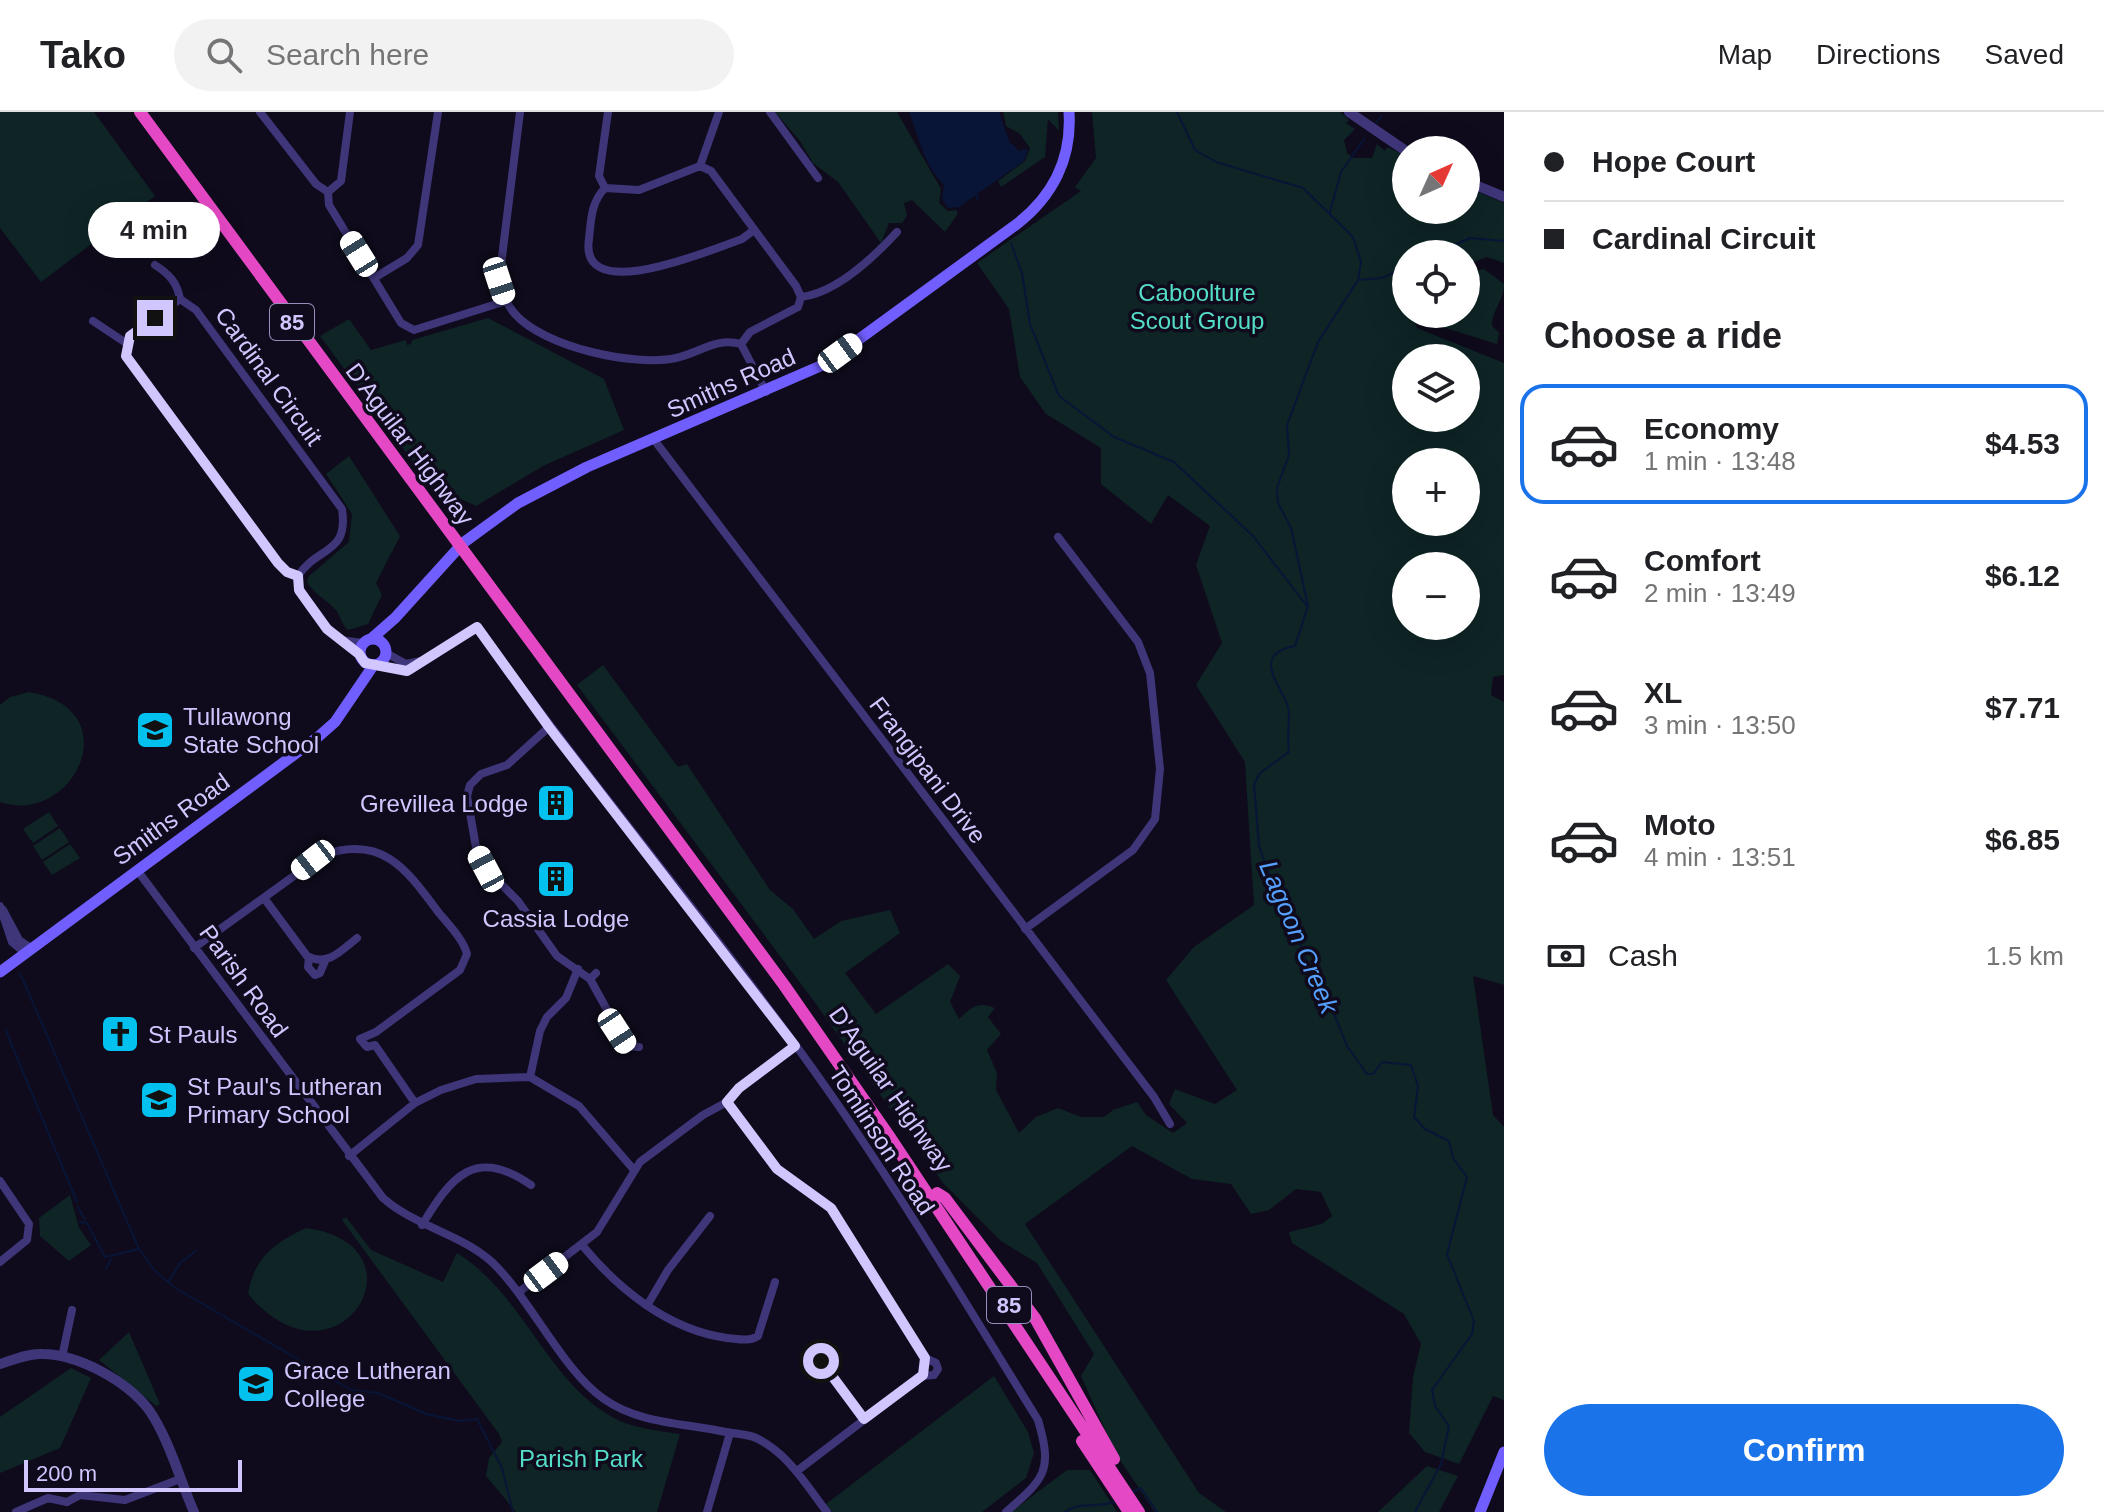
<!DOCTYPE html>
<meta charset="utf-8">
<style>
:root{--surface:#fff;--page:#f2f2f2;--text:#202124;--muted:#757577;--line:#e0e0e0;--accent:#1a73e8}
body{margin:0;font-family:Arial,sans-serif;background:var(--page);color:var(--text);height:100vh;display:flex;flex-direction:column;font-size:30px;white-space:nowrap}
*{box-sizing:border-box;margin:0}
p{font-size:26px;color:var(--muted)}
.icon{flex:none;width:44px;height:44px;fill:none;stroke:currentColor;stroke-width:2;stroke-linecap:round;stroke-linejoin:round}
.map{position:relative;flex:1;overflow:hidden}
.details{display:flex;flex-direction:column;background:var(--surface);width:600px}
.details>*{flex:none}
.hud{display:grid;align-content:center;height:176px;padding:0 40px;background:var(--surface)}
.needle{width:52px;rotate:45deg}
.buttons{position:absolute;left:1392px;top:24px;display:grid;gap:16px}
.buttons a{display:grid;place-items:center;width:88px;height:88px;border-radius:50%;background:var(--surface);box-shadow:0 8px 32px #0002;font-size:40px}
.scale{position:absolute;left:24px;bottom:20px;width:218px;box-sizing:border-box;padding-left:8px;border:4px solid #d2c6ff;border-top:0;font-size:22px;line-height:28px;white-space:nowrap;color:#d2c6ff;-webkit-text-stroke:6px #0f0b1c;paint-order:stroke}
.end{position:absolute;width:36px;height:36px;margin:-18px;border:10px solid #d2c6ff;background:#111;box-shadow:0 0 0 4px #111}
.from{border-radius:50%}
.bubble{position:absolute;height:56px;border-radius:28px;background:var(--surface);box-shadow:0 8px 32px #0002;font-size:26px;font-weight:800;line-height:56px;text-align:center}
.car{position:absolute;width:24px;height:48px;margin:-24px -12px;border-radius:10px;box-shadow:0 0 6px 2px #0007;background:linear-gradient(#fff 24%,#345 0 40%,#fff 0 76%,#345 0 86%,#fff 0)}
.hud b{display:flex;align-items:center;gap:28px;height:76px;font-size:30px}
.hud b+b{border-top:2px solid var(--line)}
.hud i{width:20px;height:20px;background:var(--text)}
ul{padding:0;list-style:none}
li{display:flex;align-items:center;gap:24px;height:120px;margin:0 16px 12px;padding:0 24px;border:4px solid transparent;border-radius:24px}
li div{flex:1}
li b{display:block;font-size:30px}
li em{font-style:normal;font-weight:800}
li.current{border-color:var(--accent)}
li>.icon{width:72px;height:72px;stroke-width:1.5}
h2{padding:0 40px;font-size:36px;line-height:96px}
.pay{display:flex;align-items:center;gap:20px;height:88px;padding:0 40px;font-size:30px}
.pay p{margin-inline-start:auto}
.cta{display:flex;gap:16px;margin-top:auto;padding:16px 40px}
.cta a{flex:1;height:92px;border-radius:48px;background:var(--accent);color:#fff;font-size:32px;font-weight:800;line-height:92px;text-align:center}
header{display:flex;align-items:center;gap:48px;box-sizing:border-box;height:112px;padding:0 40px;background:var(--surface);border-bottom:2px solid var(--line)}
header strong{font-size:38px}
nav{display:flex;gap:44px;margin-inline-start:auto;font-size:28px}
.search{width:560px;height:72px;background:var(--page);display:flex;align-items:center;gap:20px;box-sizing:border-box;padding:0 28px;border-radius:44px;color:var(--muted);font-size:30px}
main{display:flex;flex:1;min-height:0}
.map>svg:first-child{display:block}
</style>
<header>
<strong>Tako</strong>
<div class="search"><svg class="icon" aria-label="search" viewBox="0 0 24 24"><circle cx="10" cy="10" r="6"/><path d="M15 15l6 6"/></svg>Search here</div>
<nav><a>Map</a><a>Directions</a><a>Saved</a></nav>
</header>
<main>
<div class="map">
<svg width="1504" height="1400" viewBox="0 0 1504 1400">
<rect width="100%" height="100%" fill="#0f0b1c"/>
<path fill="#0e2425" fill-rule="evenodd" d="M0,0H94L155,84L41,170L0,116Z
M775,0H897L941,77L939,91L948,99L957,98V103L945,120L912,88L904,91L907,104L902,111H889L881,131L838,70L813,51L800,29Z
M1003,0H1058L1059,19L1048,7L1045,45L1001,75L998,69L1025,49L1030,36L1020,22L1006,14Z
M1092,0H1340L1349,8L1346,11L1355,17L1344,28L1347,41L1353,46H1372L1377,32L1385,39L1387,35L1406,44V98H1466V75L1504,91V151L1487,145L1466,153V142H1406V202H1412L1417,216L1504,251V563L1493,565L1491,583L1504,590V873L1473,864L1493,1003L1504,1015V1288L1493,1284L1459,1352L1425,1340L1409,1321L1413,1265L1421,1232L1404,1202L1292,1131L1289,1120L1322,1112L1332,1104L1321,1080L1296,1077L1269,1098L1251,1102L1231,1072L1192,1067L1132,1034L1025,1112L1199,1381L1226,1400H1155L1116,1342L1081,1264L1094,1242L1037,1151L1001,1129L943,1071L816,892L577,573L603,553L678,655L687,652L770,778L793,797L814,827L841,809L890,798L900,821L845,861L876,902L948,852L960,864L950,890L959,907C972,895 977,889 995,896L988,905L1001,922L987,938L997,961L996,978L1019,1021L1036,1005L1058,996L1081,1005H1104L1113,998L1137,990L1146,1003L1173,1021L1187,1011L1169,992L1175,977L1215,992L1237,978L1166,868L1194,835L1254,793L1245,650L1196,573L1222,531L1196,453L1210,414L1168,383L1151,412L1101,372V336L1046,302L1020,265L1009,197L977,151L1081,79L1075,75L1096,46ZM1406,246H1466V306H1406ZM1406,350H1466V410H1406ZM1406,454H1466V514H1406Z
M1484,157L1504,172C1504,189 1492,198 1492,214L1499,221L1497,232L1442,215L1423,202H1466V161Z
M488,206L604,267L624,318L543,354L476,394L430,373L320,224L349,207L371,238L406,228L407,233L411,232L412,228Z
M349,344L400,424L376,471L382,483L368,512L348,518C340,511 341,502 333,495C323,486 315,482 307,470L309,464L349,430L352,402L326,362Z
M29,580C131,597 73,715 0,690V593L10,585Z
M49,700L58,714L33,731L23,717Z
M60,716L69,730L42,748L33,734Z
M70,732L80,746L52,763L43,750Z
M70,1083L79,1116L91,1133L69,1149L40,1124L39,1106Z
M346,1105L371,1138L443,1170L457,1141C525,1183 549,1276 620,1309C639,1317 660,1319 680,1322L657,1400H516L486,1364L489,1346L502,1330L499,1322L342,1108Z
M306,1116C432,1133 338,1288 248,1182C254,1146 274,1131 306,1116Z
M129,1220L160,1292L156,1294L99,1248Z
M71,1256L91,1266L60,1336L0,1361V1305Z
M994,1264L1028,1320L1034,1341L1026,1366L982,1400H832L826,1392Z
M1427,1354L1458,1364L1439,1400H1378Z
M1067,1358H1090L1117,1400H1011Z"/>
<path fill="#081537" d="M909,0H999L1009,29L1019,39L1028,37L1024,49L959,95L948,96L942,87L944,73C923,52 919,25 909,0Z"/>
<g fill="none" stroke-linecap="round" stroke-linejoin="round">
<path stroke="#081537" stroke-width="2" d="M1177,0L1195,38L1216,50L1303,76L1353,125L1361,150L1358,168L1318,230L1287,313L1289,343L1277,376L1278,391L1291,416L1308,494L1295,534C1249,543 1282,574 1288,595C1291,607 1286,624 1289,640L1260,661L1254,672L1259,734L1276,781L1289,798L1306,848L1326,882L1347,934L1367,962H1373L1382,950L1411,953L1418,974L1414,1005L1425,1017L1449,1029L1453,1046L1467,1065L1447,1142L1474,1209L1472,1222L1432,1278L1435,1294L1449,1314L1441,1352L1415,1400
M1376,11L1381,4
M975,80L978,88
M1330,100L1341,60L1365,26
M1011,131L1022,161L1030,212L1059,284L1114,325L1174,350L1253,424L1307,494
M1434,142L1470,126L1504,129
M1358,168L1382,166L1406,155
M20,861L139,1137L154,1158L177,1177L351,1278L378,1281L426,1302L460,1309L477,1307L502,1356L513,1400
M6,919L77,1090
M78,1095L85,1108
M80,1110L87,1111L105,1145L139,1137
M106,1157L111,1147
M168,1170L180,1151L196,1139
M1132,1380L1141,1376L1157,1400
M1065,1400C1080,1389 1099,1397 1116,1389"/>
<path stroke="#3f367a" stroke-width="8" d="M260,0L316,72L328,80
M350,0L341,69L328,80L329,93L401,211L414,218L506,189
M520,0L499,169C503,181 506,192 515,202C544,235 634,255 676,246C699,241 716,225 741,232L766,280
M608,0L599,64L605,76C591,90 591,108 589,127C578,196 715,136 742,127L754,118
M770,0L818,66
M700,54L719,0
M605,76L639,78L700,54L711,59L796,174L801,185L798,195L750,220L741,232
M155,153C169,162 177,170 180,187
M374,166L407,146L418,133L438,0
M801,185C836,181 873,146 897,120
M180,187L130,224L126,244L278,451L287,460L298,464C297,492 338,527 359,542
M180,187L196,198L342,397C349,443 317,434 298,464
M93,209L126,231
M655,329L1154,985L1170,1012
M340,528L363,531
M386,541L406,552L421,549
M376,554L411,558L477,515C590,672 716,819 827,977C902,1084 969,1197 1038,1308C1053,1359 1045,1366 1006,1400
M549,615L507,653L481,662L470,673L467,684L477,741L486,757L518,789L557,844L590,867L596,861
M137,758L383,1086C416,1115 462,1122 493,1151C531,1188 563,1259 604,1287C639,1312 685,1311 726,1320C736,1322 747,1322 756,1326C788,1341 806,1373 827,1400
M264,786L307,844C327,855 341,839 357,826
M0,794L12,830L25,841
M3,798L19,828L31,836
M1025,817L1133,738L1155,707L1160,657L1150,561L1138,530L1058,425
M194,836L323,743C383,722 407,758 439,801C449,813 463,827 467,842L460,858L376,920L360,927L367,935L375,933L415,991
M309,845L308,855L315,863L320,861L325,849
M590,867L627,934L639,935
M530,965L540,919L547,905L566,886L578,857
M727,990L777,1057L831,1096L925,1246L923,1263L797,1359
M349,1044L415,991L441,978L476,967L530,965L579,994L634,1058
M0,1069L29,1112L27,1128L0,1150
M422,1113C451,1065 475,1034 531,1073
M582,1133C619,1178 669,1218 727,1226C739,1227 748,1230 758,1224L775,1170
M519,1180L597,1120L640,1050L703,1003L727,990L739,976L795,934
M648,1192L668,1158L710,1104
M820,1238L821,1249L864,1307
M62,1245L72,1198
M921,1264L934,1263L938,1257L936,1251L925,1246
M67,1390L80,1383L125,1388L180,1367
M16,1400L48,1386L67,1390
M707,1400L730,1321"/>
<path stroke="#3f367a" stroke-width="10" d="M1349,0L1406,39
M1466,69L1504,85
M0,1252C13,1248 29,1241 42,1242C78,1242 127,1269 149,1298C169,1327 180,1368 194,1400"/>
<path stroke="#715efe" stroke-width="11" d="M360 540a13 13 0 1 1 26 0a13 13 0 1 1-26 0Z
M371,527L395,506L463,431L518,391L587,355L825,252L1017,112C1053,84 1072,46 1069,0
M0,860L318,625L335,610L373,554
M1480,1400L1504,1340"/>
<path stroke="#e548c4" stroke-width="12" d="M140,0L784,873L889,1024L1139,1400
M937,1081L945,1086L1035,1206L1114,1347
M1082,1329L1129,1400"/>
</g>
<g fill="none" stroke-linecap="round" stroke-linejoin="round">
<path stroke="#d2c6ff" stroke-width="10" d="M155,206L130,224L126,244L278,451L287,460L298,464L299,478L327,517L359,542L365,551L407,559L477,515L549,615L795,934L739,976L727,990L777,1057L831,1096L925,1246L923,1263L864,1307L821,1249"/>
</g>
<defs>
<symbol id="school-square" viewBox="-11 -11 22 22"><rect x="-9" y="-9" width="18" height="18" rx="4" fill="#02c1ef" stroke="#0f0b1c"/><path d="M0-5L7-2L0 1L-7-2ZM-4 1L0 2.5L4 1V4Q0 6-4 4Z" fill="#111"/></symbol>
<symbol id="building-square" viewBox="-11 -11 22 22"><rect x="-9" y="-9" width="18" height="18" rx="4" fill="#02c1ef" stroke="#0f0b1c"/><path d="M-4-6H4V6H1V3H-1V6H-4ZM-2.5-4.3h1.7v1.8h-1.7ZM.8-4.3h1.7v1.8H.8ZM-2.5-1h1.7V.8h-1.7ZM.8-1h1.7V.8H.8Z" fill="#111"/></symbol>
<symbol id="church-square" viewBox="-11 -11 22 22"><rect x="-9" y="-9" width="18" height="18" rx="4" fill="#02c1ef" stroke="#0f0b1c"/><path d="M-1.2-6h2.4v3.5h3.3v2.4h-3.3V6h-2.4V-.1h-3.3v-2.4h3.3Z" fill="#111"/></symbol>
</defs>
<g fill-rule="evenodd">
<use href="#school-square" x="133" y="596" width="44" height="44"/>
<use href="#building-square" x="534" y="669" width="44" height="44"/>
<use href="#building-square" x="534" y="745" width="44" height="44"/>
<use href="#church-square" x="98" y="900" width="44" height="44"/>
<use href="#school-square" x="137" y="966" width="44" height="44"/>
<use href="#school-square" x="234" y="1250" width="44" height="44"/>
</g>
<g text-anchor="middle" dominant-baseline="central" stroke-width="7" stroke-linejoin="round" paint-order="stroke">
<g fill="#0f0b1c" stroke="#988ebb" stroke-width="2">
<rect x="270" y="192" width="44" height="36" rx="6"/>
<rect x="987" y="1175" width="44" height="36" rx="6"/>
</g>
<g font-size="22" font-weight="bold" fill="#d2c6ff">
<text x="292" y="210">85</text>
<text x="1009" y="1193">85</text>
</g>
<g font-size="24" fill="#54ddc7" stroke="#0f0b1c">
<text x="1197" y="180">Caboolture<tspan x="1197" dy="28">Scout Group</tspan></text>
<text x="581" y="1346">Parish Park</text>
</g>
<g font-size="24" fill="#d2c6ff" stroke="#0f0b1c">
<text transform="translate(269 264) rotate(54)">Cardinal Circuit</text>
<text transform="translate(731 271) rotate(-24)">Smiths Road</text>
<text transform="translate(410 332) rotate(53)">D'Aguilar Highway</text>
<text transform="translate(928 658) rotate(53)">Frangipani Drive</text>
<text transform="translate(171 707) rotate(-36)">Smiths Road</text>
<text transform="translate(244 869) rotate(54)">Parish Road</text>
<text transform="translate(891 977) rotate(55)">D'Aguilar Highway</text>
<text transform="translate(882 1028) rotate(57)">Tomlinson Road</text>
</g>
<g font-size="24" fill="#d2c6ff" stroke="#0f0b1c" text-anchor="start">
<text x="183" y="604">Tullawong<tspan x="183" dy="28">State School</tspan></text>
<text x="528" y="691" text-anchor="end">Grevillea Lodge</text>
<text x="556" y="806" text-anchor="middle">Cassia Lodge</text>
<text x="148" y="922">St Pauls</text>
<text x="187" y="974">St Paul's Lutheran<tspan x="187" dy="28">Primary School</tspan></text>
<text x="284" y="1258">Grace Lutheran<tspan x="284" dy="28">College</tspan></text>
</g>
<g font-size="26" font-style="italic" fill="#55a0fe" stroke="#0f0b1c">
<text transform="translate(1299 825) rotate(67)">Lagoon Creek</text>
</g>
</g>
</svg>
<div class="buttons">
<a><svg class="needle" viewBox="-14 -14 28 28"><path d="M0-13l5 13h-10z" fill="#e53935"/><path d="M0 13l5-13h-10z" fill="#757577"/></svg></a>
<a><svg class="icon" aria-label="locate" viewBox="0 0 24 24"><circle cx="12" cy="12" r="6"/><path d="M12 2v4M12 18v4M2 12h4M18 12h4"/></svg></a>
<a><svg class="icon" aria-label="layers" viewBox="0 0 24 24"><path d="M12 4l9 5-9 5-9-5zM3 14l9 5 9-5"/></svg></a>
<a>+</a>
<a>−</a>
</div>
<div class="scale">200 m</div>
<i class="end from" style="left:821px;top:1249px"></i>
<i class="end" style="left:155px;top:206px"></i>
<div class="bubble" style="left:88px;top:90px;width:132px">4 min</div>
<i class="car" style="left:359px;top:142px;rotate:328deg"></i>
<i class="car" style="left:499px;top:169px;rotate:162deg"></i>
<i class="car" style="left:840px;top:241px;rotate:54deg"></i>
<i class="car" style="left:313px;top:748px;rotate:232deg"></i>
<i class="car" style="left:486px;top:757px;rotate:332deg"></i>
<i class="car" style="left:617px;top:919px;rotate:147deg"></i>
<i class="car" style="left:546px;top:1160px;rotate:53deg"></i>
</div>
<section class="details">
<div class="hud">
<b><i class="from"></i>Hope Court</b>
<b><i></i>Cardinal Circuit</b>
</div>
<h2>Choose a ride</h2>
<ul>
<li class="current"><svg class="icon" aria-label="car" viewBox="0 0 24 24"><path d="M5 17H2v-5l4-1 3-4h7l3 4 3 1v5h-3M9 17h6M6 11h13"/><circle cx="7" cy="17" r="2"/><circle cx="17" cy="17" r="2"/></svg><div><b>Economy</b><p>1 min · 13:48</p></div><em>$4.53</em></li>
<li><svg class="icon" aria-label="car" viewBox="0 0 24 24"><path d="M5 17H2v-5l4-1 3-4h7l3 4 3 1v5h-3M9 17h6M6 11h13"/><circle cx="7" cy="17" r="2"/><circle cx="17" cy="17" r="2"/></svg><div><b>Comfort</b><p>2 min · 13:49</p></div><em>$6.12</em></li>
<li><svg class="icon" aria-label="car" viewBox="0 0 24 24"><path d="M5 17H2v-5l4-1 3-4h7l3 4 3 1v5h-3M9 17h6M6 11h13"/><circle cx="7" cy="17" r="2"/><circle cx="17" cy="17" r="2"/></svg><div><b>XL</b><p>3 min · 13:50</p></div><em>$7.71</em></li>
<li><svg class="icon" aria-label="car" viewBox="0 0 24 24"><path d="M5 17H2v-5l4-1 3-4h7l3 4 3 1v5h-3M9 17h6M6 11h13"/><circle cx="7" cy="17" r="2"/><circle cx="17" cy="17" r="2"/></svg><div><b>Moto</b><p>4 min · 13:51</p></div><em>$6.85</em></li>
</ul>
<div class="pay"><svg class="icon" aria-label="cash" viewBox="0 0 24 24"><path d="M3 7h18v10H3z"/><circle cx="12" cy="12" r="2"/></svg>Cash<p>1.5 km</p></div>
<div class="cta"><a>Confirm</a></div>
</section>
</main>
